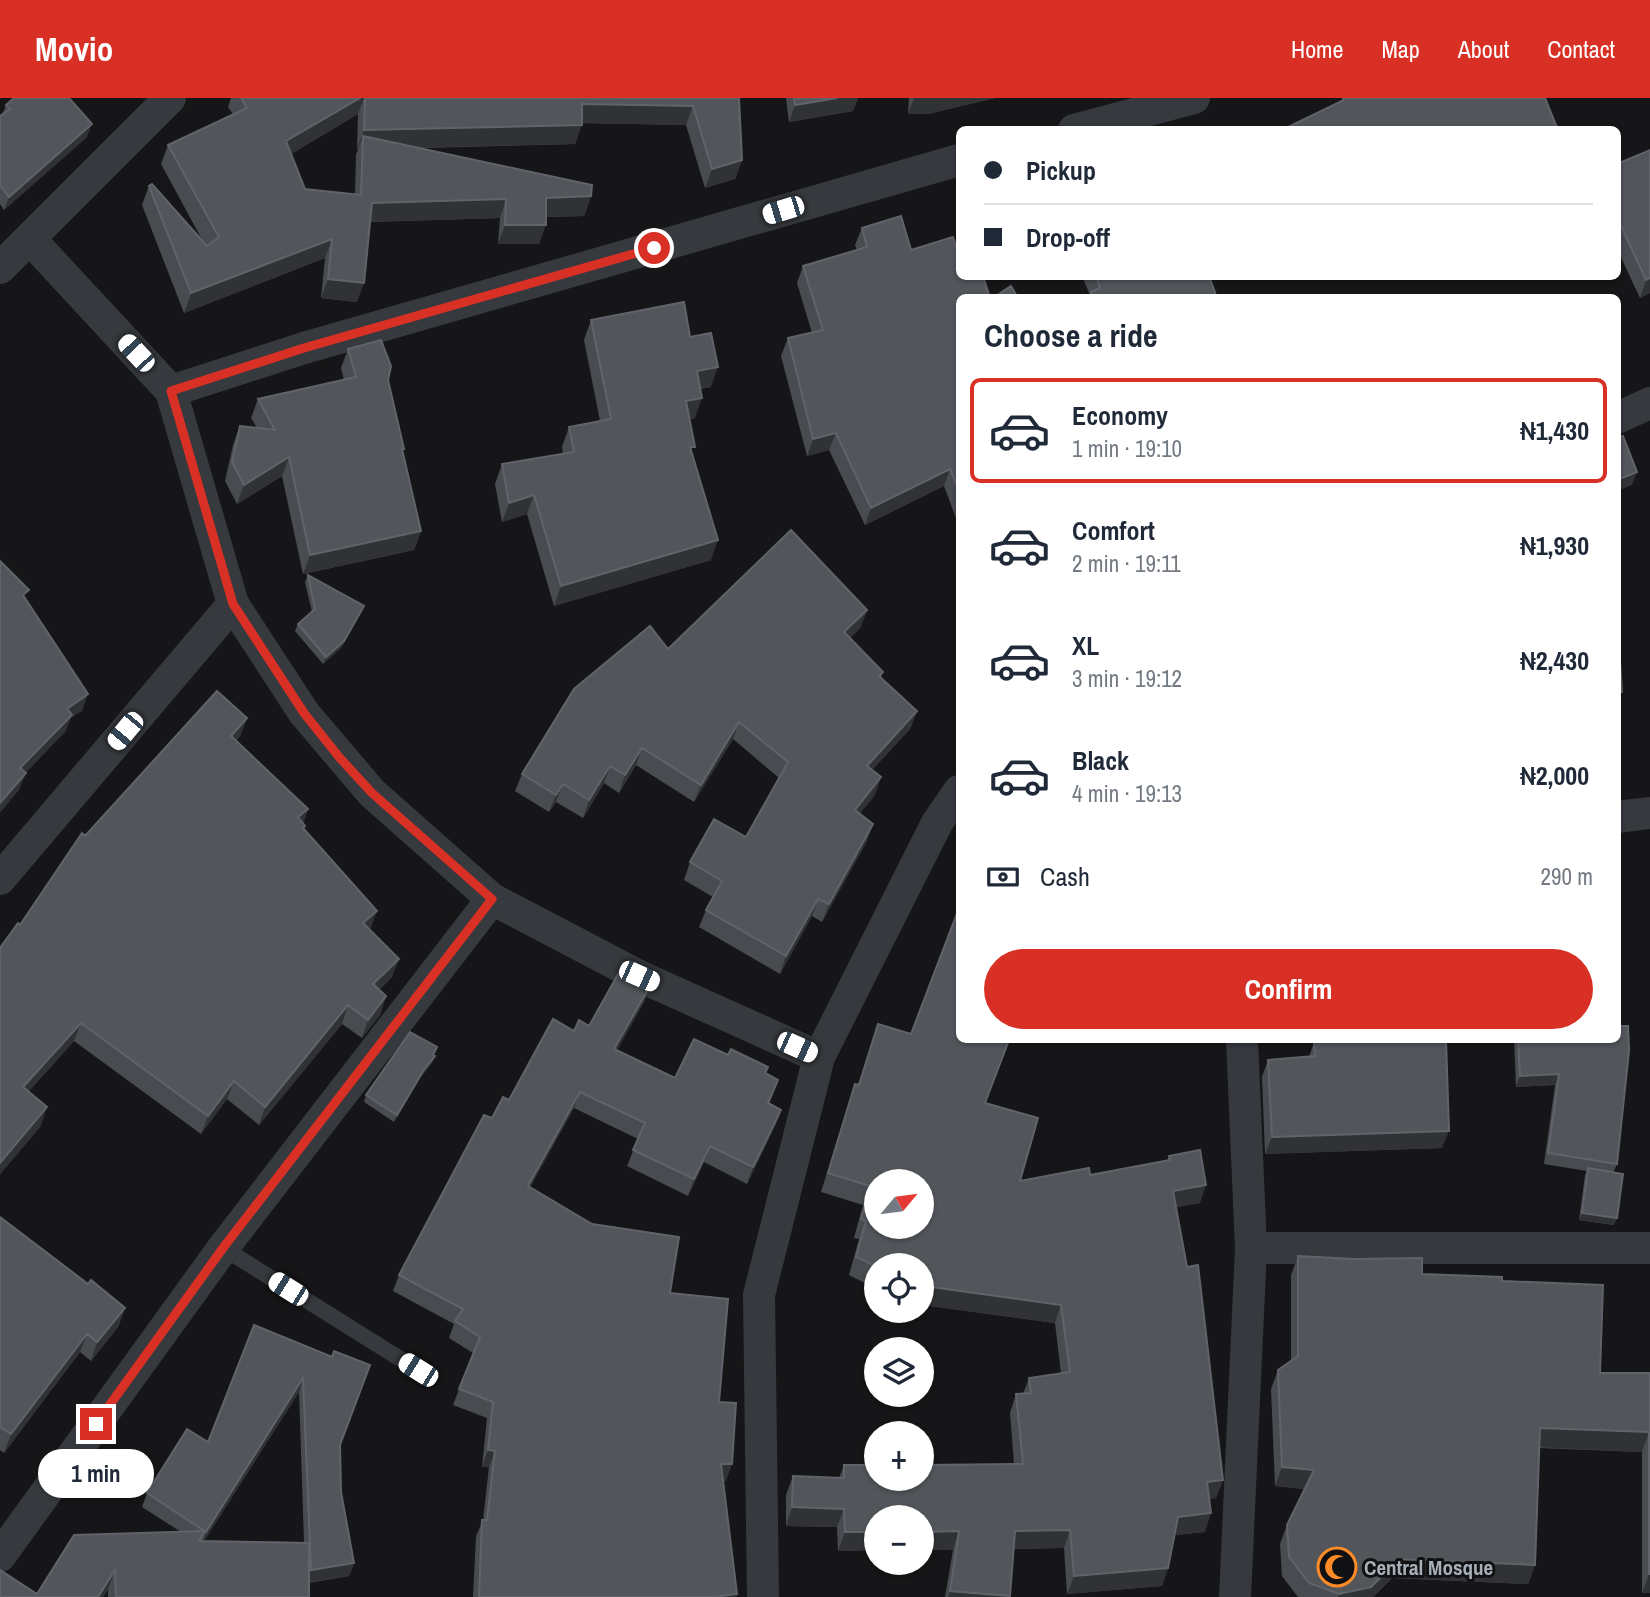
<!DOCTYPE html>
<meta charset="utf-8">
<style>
:root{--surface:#fff;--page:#f6f6f7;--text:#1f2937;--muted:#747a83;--line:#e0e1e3;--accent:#d93025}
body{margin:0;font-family:"Archivo Narrow",sans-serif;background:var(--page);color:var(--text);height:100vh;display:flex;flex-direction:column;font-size:26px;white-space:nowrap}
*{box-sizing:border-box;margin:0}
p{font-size:23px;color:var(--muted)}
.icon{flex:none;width:38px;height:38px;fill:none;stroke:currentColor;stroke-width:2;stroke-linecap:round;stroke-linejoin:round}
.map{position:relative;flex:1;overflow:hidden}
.sheet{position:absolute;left:956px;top:196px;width:665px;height:749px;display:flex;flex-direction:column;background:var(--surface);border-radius:10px;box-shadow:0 2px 5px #0004}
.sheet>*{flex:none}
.hud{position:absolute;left:956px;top:28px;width:665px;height:154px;border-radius:10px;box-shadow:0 2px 5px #0004;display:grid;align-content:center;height:154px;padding:0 28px;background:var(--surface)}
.needle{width:46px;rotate:61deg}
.tools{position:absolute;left:864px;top:1071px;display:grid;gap:14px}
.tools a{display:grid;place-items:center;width:70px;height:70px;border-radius:50%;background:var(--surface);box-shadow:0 2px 5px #0004;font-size:35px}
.end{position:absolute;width:32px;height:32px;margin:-16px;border:9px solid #d93025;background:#fff;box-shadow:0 0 0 4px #fff}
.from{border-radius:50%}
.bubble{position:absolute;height:49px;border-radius:24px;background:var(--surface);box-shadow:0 2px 5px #0004;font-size:23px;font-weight:700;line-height:49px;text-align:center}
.car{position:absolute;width:21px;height:42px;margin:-21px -10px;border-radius:9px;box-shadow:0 0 5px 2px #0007;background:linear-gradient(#fff 24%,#345 0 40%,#fff 0 76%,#345 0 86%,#fff 0)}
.hud b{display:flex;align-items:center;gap:24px;height:66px;font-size:26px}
.hud b+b{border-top:2px solid var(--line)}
.hud i{width:18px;height:18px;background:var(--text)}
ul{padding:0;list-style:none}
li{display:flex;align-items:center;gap:21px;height:105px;margin:0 14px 10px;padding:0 14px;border:4px solid transparent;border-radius:10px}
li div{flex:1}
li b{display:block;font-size:26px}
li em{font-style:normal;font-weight:700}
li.current{border-color:var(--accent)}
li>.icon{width:63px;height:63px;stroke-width:1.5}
h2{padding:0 28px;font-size:32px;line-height:84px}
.pay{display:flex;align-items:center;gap:18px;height:77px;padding:0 28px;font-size:26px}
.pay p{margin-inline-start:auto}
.button{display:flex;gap:14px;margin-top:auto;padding:14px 28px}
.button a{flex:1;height:80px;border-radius:42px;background:var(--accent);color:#fff;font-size:28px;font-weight:700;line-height:80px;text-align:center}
header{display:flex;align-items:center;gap:42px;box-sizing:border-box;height:98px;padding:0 35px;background:var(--accent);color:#fff}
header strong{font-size:33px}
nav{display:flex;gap:38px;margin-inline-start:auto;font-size:24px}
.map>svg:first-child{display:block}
</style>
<header>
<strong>Movio</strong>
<nav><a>Home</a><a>Map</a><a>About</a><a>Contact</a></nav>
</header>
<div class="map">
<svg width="1650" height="1499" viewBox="0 0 1650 1499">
<rect width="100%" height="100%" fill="#161618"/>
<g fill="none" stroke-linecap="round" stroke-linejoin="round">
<path stroke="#36393d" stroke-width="16" d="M223,1150L418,1272"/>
<path stroke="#36393d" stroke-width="32" d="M1074,32L1194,0
M30,141L171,293L233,506L304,615L372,695L492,801L639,878L819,959
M0,170L170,0
M171,293L304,250L959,62
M1617,320L1650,305
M1617,719L1650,715
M0,781L233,506
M1251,1150H1649
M0,1458L223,1150L492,801
M763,1499L759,1197L819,959L937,725L959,693
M1235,1499L1251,1150L1242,942"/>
</g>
<path fill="#484c50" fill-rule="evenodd" d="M231,0H739L742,62L735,81L705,90L686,27L582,25L575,46L420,50L591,98L584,118L546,119L539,146H498L500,120L370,124L357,204L321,200L325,160L184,215L142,107L149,88L205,147L161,66L168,47L233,16L228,9ZM358,16L357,51H358L356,57L355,96L305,91L291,56Z
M786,0H858L853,13L789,24Z
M909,0H995L928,16H908Z
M6,7L87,39L4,112L0,106V18L2,17Z
M1617,66L1650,195L1640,200L1617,151Z
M862,130L911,152L959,200V428L944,388L865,427L829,352L807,358L781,258L788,240L812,235L797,185L803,168L857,152L855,147Z
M1082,178H1209L1217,200H1089L1090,197Z
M591,222L690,239L711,289L700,291L695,320L689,321L692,355L711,462L554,508L527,416L502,424L495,386L502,366L563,356L562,349L569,329L600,323L584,242Z
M348,251L388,282L403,354L421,433L414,452L303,476L282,378L237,406L225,383L233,347L240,328L257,330L251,320L258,301L344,282L341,270Z
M308,477L361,515L341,550L323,566L295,533L298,526L312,514L305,484Z
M867,512L860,530L850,540L883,574L881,580L917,613L910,631L872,672L875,697L860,715L867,743L822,824L812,818L780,876L699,829L706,812L713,799L684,782L690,764L746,739L779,680L733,641L694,704L636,667L619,695L604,685L583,720L556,704L549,714L515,693L522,676L668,551Z
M247,620L240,638L236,643L308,711L303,725L305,728L304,731L370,832L392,879L379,892L386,898L380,917L362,940L342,926L259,1027L227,1001L201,1036L74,943L29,993L41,1028L0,1076V850L20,827L85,738Z
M650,888L644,904L617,952L675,980L765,976L778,982L769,1006L781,1012L775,1028L747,1086L704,1064L688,1098L627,1068L638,1041L574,1010L530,1089L670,1195L719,1304L726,1383H723L737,1496L736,1499H473L476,1438L483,1422L489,1369H482L487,1320L453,1307L473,1255L449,1240L454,1226L393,1193L399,1177L492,1020L574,933L589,928Z
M878,926L911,936L985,1005L1020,1083L1090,1077L1167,1063L1169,1058L1200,1105L1176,1109L1223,1382L1216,1400L1209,1401L1205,1434L1175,1437L1168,1470L1162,1488L1067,1496L1064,1450L1014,1451L1010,1499H945L953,1452H922V1419H877V1452L838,1453L837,1429L786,1428V1397L793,1378L839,1380L844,1367L1014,1366L1010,1315L1016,1296H1023L1029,1280L1061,1275L1055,1225L922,1207V1167H877V1191L849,1177L859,1141L854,1140L863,1107L821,1094L849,1004L855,986L858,987Z
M1514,942H1617V1066L1613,1075L1614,1127L1579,1122L1585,1077L1587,1073L1544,1066L1555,987L1516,989Z
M1314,944L1442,1050L1265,1056L1262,979L1268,962L1309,959Z
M434,957L432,965L421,979L394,1024L364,1004L366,997Z
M0,1119L88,1186L125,1210L118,1229L91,1263L80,1254L4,1355L0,1352Z
M1298,1158L1422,1176L1502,1183L1600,1275H1650V1495H1642V1354L1539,1350L1535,1467L1528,1486L1392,1480L1373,1499H1298L1282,1478L1280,1446L1287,1427L1304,1391L1275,1388L1271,1291L1278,1272L1291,1263V1177Z
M332,1259L340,1347L341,1394L354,1465L349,1478L309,1485V1499H108V1491L103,1499H0L37,1496L181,1434L142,1409L147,1395L208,1344ZM299,1294L304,1444L204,1443Z"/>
<path fill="#303235" d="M360,0H364L358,16L279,63L286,43Z
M837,0H858L853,13L789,24L795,7Z
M914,0H995L928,16H908Z
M582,6L693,8L686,27L575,25Z
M92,26L87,39L4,112L9,99Z
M582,27L575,46L363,51V38L358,51H357L364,32Z
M742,62L735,81L705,90L712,71Z
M591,98L584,118L539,119L546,100Z
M506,101L500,120L365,124L372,105Z
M505,127H546L539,146H498Z
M332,141L325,160L184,215L191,195Z
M1650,180V195L1640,200L1646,182Z
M328,181L364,185L357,204L321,200Z
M718,269L711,289L690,293L697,273Z
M702,300L695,320L679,323L686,303Z
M836,335L829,352L807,358L813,341Z
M289,359L282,378L237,406L244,387Z
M950,371L944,388L865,427L871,410Z
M1637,374L1632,387L1617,393V382Z
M534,397L527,416L502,424L509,405Z
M421,433L414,452L303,476L310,457Z
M718,442L711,462L554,508L561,488Z
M364,508L361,515L341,550L323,566L326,559Z
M867,512L860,530L837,552L844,534Z
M1617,594H1622L1617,607Z
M88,596L82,613L71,620L66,633L14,687L20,670L67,611Z
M917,613L910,631L860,685L867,668Z
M247,620L240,638L224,656L231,638Z
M739,624L733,641L694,704L701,687Z
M642,650L636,667L619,695L625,677Z
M610,668L604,685L583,720L589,702Z
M26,675L19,692L0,715V705Z
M881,679L875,697L849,729L855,712Z
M563,686L556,704L549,714L556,697Z
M308,711L302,730L298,719Z
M873,726L867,743L822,824L829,806Z
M818,801L812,818L780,876L786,858Z
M377,813L370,832L363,825Z
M399,861L392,879L366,905L373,886Z
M650,888L644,904L608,967L614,951Z
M386,898L380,917L362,940L368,922Z
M348,907L342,926L259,1027L265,1009Z
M81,925L74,943L16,1007L23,989Z
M435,958L432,965L421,979L394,1024L397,1017L423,973Z
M1559,976L1555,987L1516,989L1520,978Z
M234,983L227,1001L201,1036L208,1018Z
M580,994L574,1010L522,1104L528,1088Z
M47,1009L41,1028L0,1076V1065Z
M781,1012L775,1028L747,1086L753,1069Z
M1449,1033L1442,1050L1265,1056L1272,1039Z
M710,1048L704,1064L688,1098L694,1081Z
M1206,1087L1200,1105L1167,1111L1173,1093Z
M1582,1115L1617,1120L1614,1127L1579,1122Z
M931,1189L1061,1207L1055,1225L924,1207Z
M125,1210L118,1229L91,1263L97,1244Z
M87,1236L80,1254L4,1355L11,1336Z
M303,1280L299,1294L201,1448L206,1434Z
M1540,1330L1649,1334L1642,1354L1533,1349Z
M488,1352L495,1353L489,1369H482Z
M721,1366H732L726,1383L715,1382Z
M1282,1369L1314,1372L1307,1391L1275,1388Z
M1223,1382L1216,1400L1201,1402L1207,1384Z
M792,1409L844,1411L837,1429L786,1428Z
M1211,1415L1205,1434L1172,1437L1178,1419Z
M1070,1432L1064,1450L1009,1451L1015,1433Z
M959,1433L953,1452H922V1434Z
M845,1434H877V1452L838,1453Z
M1399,1461L1535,1467L1528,1486L1392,1480L1373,1499H1338L1339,1496Z
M354,1465L349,1478L306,1485L311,1472Z
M1168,1470L1162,1488L1067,1496L1074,1478Z
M115,1472L108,1491L103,1499H98Z
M1649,1476H1650V1495H1642Z
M950,1493L1010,1498V1499H948Z
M737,1496L736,1499H713Z"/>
<path fill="#52565b" stroke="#60646a" stroke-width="2" fill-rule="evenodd" d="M14,0H69L92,26L9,99L0,87V18L10,11L6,7Z
M241,0H360L286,43L305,91L361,97L363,38L592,87L591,98L546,100V127H505L506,101L372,105L364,185L328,181L332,141L191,195L149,88L152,86L207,148L219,139L168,47L247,10Z
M365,0H739L742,62L712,71L693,8L582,6V27L364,32Z
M794,0H837L795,7Z
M1343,0H1545L1558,32H1282L1344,2Z
M1650,52V180L1646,182L1617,119V66Z
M901,118L911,152L953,139L959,158V178H983L990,200H959V394L950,371L871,410L836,335L813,341L788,240L823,232L803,168L867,149L862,130Z
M1096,178H1209L1217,200H1093L1091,194L1100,190Z
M1011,188L1018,200H993Z
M684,204L690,239L711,235L718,269L697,273L702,300L686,303L695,349H690L718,442L561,488L534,397L509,405L502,366L574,354L569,329L611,321L591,222Z
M381,242L391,268L388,282L404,351H402L421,433L310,457L289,359L244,387L232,364L240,328L275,332L258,301L356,279L348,251Z
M1623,338L1637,374L1617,382V340Z
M791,432L867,512L844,534L883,574L879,578L917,613L867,668L881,679L855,712L873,726L829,806L818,801L786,858L706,812L722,783L690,764L714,721L746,739L788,664L739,624L701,687L642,650L625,677L610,668L589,702L563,686L556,697L522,676L574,591L650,528L668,551Z
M0,463L29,492L23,497L88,596L67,611L72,617L20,670L26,675L0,705Z
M308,477L364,508L344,543L326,559L298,526L315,511Z
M1617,548H1619L1622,594H1617Z
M217,593L247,620L231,638L308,711L298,719L305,728L303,730L377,813L363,825L399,861L373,886L386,898L368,922L348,907L265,1009L234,983L208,1018L81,925L23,989L47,1009L0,1065V856L1,855L0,850L18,825L20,827L82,735L85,738Z
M959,810V942H1009L985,1005L1038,1020L1020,1083L1089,1070L1090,1077L1170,1062L1169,1058L1200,1052L1206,1087L1173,1093L1187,1169L1198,1167L1223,1382L1207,1384L1211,1415L1178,1419L1168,1470L1074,1478L1070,1432L1015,1433L1010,1498L950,1493L959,1433L922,1434V1419H877V1434H845L844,1411L792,1409L793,1378L844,1380V1367H877V1381H922V1367L1023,1366L1016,1296L1031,1295L1029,1280L1070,1274L1061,1207L931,1189L922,1186V1167H877V1169L856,1159L866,1123L861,1121L870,1088L828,1075L855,986L859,987L878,926L911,936ZM877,1083H922V1129H877Z
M621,871L650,888L614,951L675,980L694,941L728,957L731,951L768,969L765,975L778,982L768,1005L781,1012L753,1069L710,1048L694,1081L633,1052L645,1025L580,994L528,1088L592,1126L679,1139L670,1195L728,1201L719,1304L736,1305L732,1366H721L737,1496L713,1499H479L482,1422H487L495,1353L488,1352L493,1304L459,1291L480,1239L455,1223L463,1211L399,1177L484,1017L492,1020L503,999L509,1002L553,921L574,933L579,922L589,928Z
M1617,928H1628L1629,953L1617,1066L1548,1055L1559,976L1520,978L1518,942H1617Z
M410,934L437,949L433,957L435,958L423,973L397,1017L366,997Z
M1446,942L1449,1033L1272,1039L1268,962L1315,958L1314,944Z
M1588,1070L1623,1076L1617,1120L1582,1115Z
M0,1119L88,1186L91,1182L125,1210L97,1244L87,1236L11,1336L0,1329Z
M1298,1158L1354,1161L1422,1160V1176L1502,1179V1183L1603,1187L1600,1275H1650V1476H1649V1334L1540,1330L1535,1467L1399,1461L1371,1489L1339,1496L1309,1485L1289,1459L1287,1427L1314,1372L1282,1369L1278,1272L1298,1258Z
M254,1227L332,1259L334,1253L370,1267L340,1347L341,1394L354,1465L311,1472L303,1280L206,1434L147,1395L187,1331L208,1344Z
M205,1433L199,1443L309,1445V1499H116L115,1472L98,1499H0V1472L37,1496L74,1437Z"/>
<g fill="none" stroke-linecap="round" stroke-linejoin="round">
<path stroke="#d93025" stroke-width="9" d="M96,1326L223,1150L492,801L372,695L339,659L304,615L233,506L171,293L304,250L654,150"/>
</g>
<defs>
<symbol id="mosque-ring" viewBox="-11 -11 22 22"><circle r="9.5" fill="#111113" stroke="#fe8b27" stroke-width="1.5"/><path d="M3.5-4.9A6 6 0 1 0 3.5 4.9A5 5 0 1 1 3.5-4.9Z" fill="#fe8b27"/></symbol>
</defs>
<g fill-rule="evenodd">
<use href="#mosque-ring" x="1315" y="1447" width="44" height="44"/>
</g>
<g text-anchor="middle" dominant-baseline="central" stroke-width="6" stroke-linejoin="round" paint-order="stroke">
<g font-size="21" font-weight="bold" fill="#a7b0b9" stroke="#111113" text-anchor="start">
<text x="1364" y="1469">Central Mosque</text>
</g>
</g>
</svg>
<div class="tools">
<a><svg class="needle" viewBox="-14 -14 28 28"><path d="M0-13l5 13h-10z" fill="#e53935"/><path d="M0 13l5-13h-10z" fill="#747a83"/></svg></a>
<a><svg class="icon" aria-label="locate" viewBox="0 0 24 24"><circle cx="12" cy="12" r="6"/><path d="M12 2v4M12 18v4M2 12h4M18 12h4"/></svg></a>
<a><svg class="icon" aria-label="layers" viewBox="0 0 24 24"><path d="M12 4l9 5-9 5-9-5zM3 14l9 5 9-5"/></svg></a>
<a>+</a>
<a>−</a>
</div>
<i class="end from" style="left:654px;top:150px"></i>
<i class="end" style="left:96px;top:1326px"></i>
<div class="bubble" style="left:38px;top:1351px;width:116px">1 min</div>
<i class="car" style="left:783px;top:112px;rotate:253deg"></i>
<i class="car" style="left:136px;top:255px;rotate:317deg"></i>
<i class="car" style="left:125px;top:633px;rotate:220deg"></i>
<i class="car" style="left:639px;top:878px;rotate:114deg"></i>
<i class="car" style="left:797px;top:949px;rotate:114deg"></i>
<i class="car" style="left:288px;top:1191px;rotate:302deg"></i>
<i class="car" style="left:418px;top:1272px;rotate:302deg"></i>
<div class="hud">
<b><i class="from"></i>Pickup</b>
<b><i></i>Drop-off</b>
</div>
<section class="sheet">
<h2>Choose a ride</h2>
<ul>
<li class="current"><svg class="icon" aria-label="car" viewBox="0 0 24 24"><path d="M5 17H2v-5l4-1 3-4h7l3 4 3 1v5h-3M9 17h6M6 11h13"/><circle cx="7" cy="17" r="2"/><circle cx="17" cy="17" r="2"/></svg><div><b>Economy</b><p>1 min · 19:10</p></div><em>₦1,430</em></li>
<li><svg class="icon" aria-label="car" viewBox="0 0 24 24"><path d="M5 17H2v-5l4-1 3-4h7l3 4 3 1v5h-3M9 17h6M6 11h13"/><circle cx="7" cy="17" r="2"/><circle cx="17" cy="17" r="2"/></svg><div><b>Comfort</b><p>2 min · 19:11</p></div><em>₦1,930</em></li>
<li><svg class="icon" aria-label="car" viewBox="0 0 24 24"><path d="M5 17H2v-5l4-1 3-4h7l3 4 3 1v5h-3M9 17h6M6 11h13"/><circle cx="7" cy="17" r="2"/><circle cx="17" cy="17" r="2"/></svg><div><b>XL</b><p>3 min · 19:12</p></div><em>₦2,430</em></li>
<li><svg class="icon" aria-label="car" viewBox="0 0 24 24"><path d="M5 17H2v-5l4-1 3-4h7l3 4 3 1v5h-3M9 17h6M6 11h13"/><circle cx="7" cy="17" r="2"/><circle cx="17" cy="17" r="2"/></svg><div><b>Black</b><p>4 min · 19:13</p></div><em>₦2,000</em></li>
</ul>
<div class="pay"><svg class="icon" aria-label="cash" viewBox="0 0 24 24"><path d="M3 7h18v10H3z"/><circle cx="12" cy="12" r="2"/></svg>Cash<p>290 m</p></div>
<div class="button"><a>Confirm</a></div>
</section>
</div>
